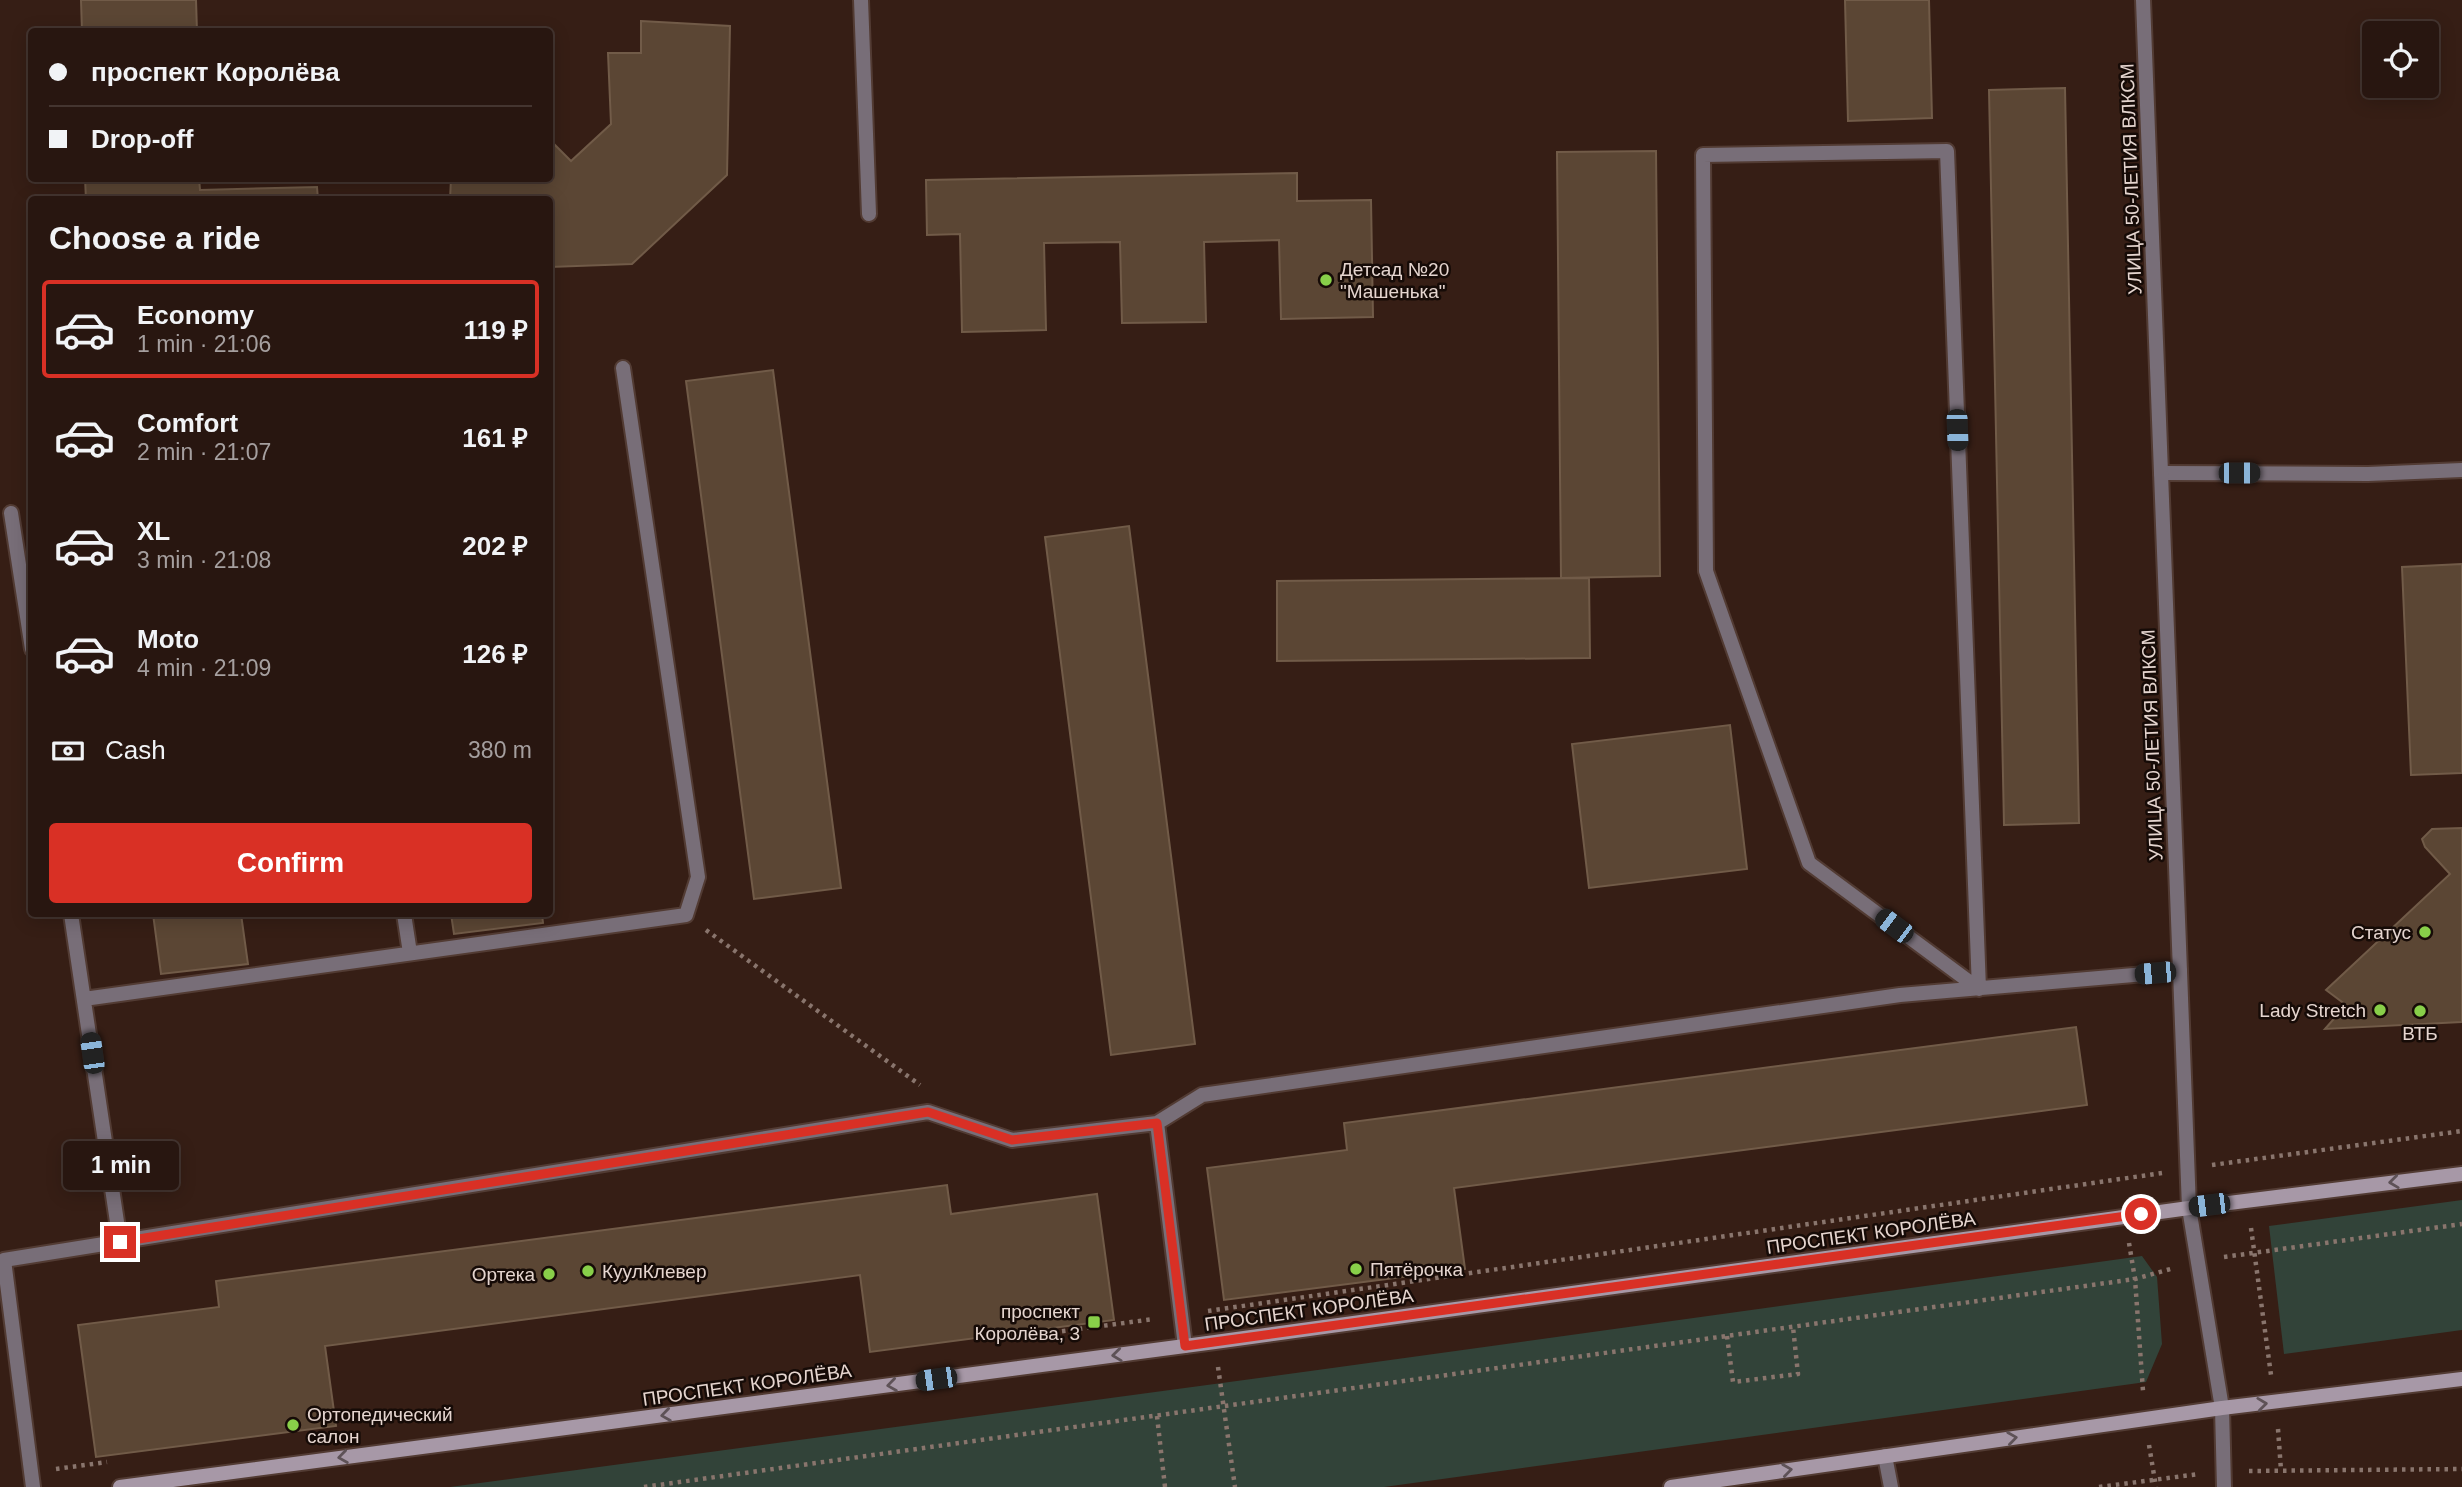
<!DOCTYPE html>
<meta charset="utf-8">
<style>
:root{--surface:#281610;--page:#301f19;--text:#f1f3f6;--muted:#a59f9f;--line:#443530;--accent:#d93025}
body{margin:0;font-family:Arial,sans-serif;background:var(--page);color:var(--text);height:100vh;display:flex;flex-direction:column;font-size:26px;white-space:nowrap}
*{box-sizing:border-box;margin:0}
p{font-size:23px;color:var(--muted)}
.icon{flex:none;width:38px;height:38px;fill:none;stroke:currentColor;stroke-width:2;stroke-linecap:round;stroke-linejoin:round}
.map{position:relative;flex:1;overflow:hidden}
.side{position:absolute;left:28px;top:196px;width:525px;height:721px;display:flex;flex-direction:column;background:var(--surface);border-radius:7px;box-shadow:0 4px 18px #0003,0 0 0 2px var(--line)}
.side>*{flex:none}
.banner{position:absolute;left:28px;top:28px;width:525px;height:154px;border-radius:7px;box-shadow:0 4px 18px #0003,0 0 0 2px var(--line);display:grid;align-content:center;height:154px;padding:0 21px;background:var(--surface)}
.controls{position:absolute;left:2362px;top:21px;display:grid;gap:14px}
.controls a{display:grid;place-items:center;width:77px;height:77px;border-radius:7px;background:var(--surface);box-shadow:0 4px 18px #0003,0 0 0 2px var(--line);font-size:35px}
.end{position:absolute;width:32px;height:32px;margin:-16px;border:9px solid #d93025;background:#fff;box-shadow:0 0 0 4px #fff}
.from{border-radius:50%}
.bubble{position:absolute;height:49px;border-radius:7px;background:var(--surface);box-shadow:0 4px 18px #0003,0 0 0 2px var(--line);font-size:23px;font-weight:600;line-height:49px;text-align:center}
.car{position:absolute;width:21px;height:42px;margin:-21px -10px;border-radius:9px;box-shadow:0 0 5px 2px #0007;background:linear-gradient(#222 24%,#8ab4d8 0 40%,#222 0 76%,#8ab4d8 0 86%,#222 0)}
.banner b{display:flex;align-items:center;gap:24px;height:66px;font-size:26px}
.banner b+b{border-top:2px solid var(--line)}
.banner i{width:18px;height:18px;background:var(--text)}
ul{padding:0;list-style:none}
li{display:flex;align-items:center;gap:21px;height:98px;margin:0 14px 10px;padding:0 7px;border:4px solid transparent;border-radius:7px}
li div{flex:1}
li b{display:block;font-size:26px}
li em{font-style:normal;font-weight:600}
li.active{border-color:var(--accent)}
li>.icon{width:63px;height:63px;stroke-width:1.5}
h2{padding:0 21px;font-size:32px;line-height:84px}
.pay{display:flex;align-items:center;gap:18px;height:77px;padding:0 21px;font-size:26px}
.pay p{margin-inline-start:auto}
.primary-button{display:flex;gap:14px;margin-top:auto;padding:14px 21px}
.primary-button a{flex:1;height:80px;border-radius:7px;background:var(--accent);color:#fff;font-size:28px;font-weight:600;line-height:80px;text-align:center}
.map>svg:first-child{display:block}
</style>
<div class="map">
<svg width="2462" height="1487" viewBox="0 0 2462 1487">
<rect width="100%" height="100%" fill="#361e15"/>
<path fill="#324339" d="M2462,1200V1330L2284,1354L2269,1226Z
M2142,1256L2157,1277L2162,1344L2146,1382L1384,1487H450L1325,1369Z"/>
<path fill="#5b4634" stroke="#715b48" stroke-width="2" d="M81,0H196L197,32H82Z
M1845,0H1929L1932,118L1848,121Z
M641,21L730,26L727,175L632,264L550,267V200H450L451,178H550V140L571,161L611,124L608,53H641Z
M2065,88L2079,823L2004,825L1989,90Z
M1656,151L1660,576L1561,578L1557,152Z
M1297,173V201L1371,200L1373,317L1281,319L1279,240L1204,242L1206,322L1122,323L1120,242L1044,243L1046,330L962,332L960,234L927,235L926,180Z
M85,178H199L200,190L317,187L318,200H86Z
M773,370L841,888L754,899L686,381Z
M1129,526L1195,1044L1111,1055L1045,537Z
M2462,564V773L2411,775L2402,567Z
M1589,578L1590,658L1277,661V581Z
M1730,725L1747,869L1589,888L1572,744Z
M2462,828V1022L2325,1029L2346,1005L2326,990L2450,874L2425,847L2422,839L2432,829Z
M153,914H241L248,964L161,974Z
M451,914H542L543,923L454,934Z
M2076,1027L2087,1105L1454,1188L1465,1269L1224,1300L1207,1168L1347,1150L1344,1123Z
M947,1185L951,1214L1097,1194L1114,1320L870,1352L860,1275L325,1346L336,1426L96,1457L78,1325L219,1307L216,1281Z"/>
<g fill="none" stroke-linecap="round" stroke-linejoin="round">
<defs>
<path id="service" d="M861,0L869,214
M1947,151L1979,989L1809,863L1706,571L1703,155Z
M2161,473L2368,474L2462,470
M11,513L32,649
M71,914L120,1242
M404,914L410,953
M84,999L686,915L698,877L623,368
M1157,1123L1185,1346
M1885,1456L1891,1487
M33,1487L4,1260L928,1112L1012,1140L1157,1123L1202,1095L1900,995L2180,971"/>
<path id="minor" d="M2143,0L2189,1208L2222,1408L2224,1487"/>
<path id="secondary" d="M120,1487L1215,1342L2189,1208L2462,1174
M1671,1487L2222,1408L2462,1379"/>
</defs>
<use href="#service" stroke="#523b33" stroke-width="18"/>
<use href="#minor" stroke="#523b33" stroke-width="18"/>
<use href="#secondary" stroke="#523b33" stroke-width="18"/>
<path stroke="#89756d" stroke-width="4.5" stroke-dasharray="3.5 5" stroke-linecap="butt" d="M706,930L920,1085
M2212,1165L2462,1131
M2251,1228L2271,1375
M2129,1243L2135,1279L2143,1391
M2224,1257L2462,1224
M1208,1311L2162,1173
M1727,1336L1733,1382L1798,1374L1793,1327
M1003,1339L1154,1319
M1218,1367L1235,1487
M1157,1416L1165,1487
M2278,1429L2281,1470
M2149,1445L2156,1487
M56,1469L107,1462
M2249,1471L2462,1469
M644,1487L2135,1279L2174,1268
M2099,1487L2199,1474"/>
<use href="#service" stroke="#786e78" stroke-width="14"/>
<use href="#minor" stroke="#786e78" stroke-width="14"/>
<use href="#secondary" stroke="#a798a7" stroke-width="14"/>
</g>
<defs><path id="oneway-chevron" d="M-2-3.5L2.5 0L-2 3.5" fill="none" stroke-width="1.6" stroke-linecap="round" stroke-linejoin="round" transform="scale(1.75)"/></defs>
<g stroke="#5e5257">
<use href="#oneway-chevron" transform="translate(2394 1182) rotate(173)"/>
<use href="#oneway-chevron" transform="translate(1117 1355) rotate(173)"/>
<use href="#oneway-chevron" transform="translate(892 1385) rotate(172)"/>
<use href="#oneway-chevron" transform="translate(2262 1404) rotate(-7)"/>
<use href="#oneway-chevron" transform="translate(666 1415) rotate(172)"/>
<use href="#oneway-chevron" transform="translate(2012 1438) rotate(-8)"/>
<use href="#oneway-chevron" transform="translate(343 1457) rotate(172)"/>
<use href="#oneway-chevron" transform="translate(1787 1470) rotate(-8)"/>
</g>
<g fill="none" stroke-linecap="round" stroke-linejoin="round">
<path stroke="#d93025" stroke-width="9" d="M120,1242L928,1112L1012,1140L1157,1123L1185,1346L2141,1214"/>
</g>
<g fill="#88cf49" stroke="#160b07" stroke-width="2.5">
<circle cx="1326" cy="280" r="7"/>
<circle cx="2425" cy="932" r="7"/>
<circle cx="2380" cy="1010" r="7"/>
<circle cx="2420" cy="1011" r="7"/>
<circle cx="1356" cy="1269" r="7"/>
<circle cx="588" cy="1271" r="7"/>
<circle cx="549" cy="1274" r="7"/>
<rect x="1087" y="1315" width="14" height="14" rx="3.5"/>
<circle cx="293" cy="1425" r="7"/>
</g>
<g text-anchor="middle" dominant-baseline="central" stroke-width="5" stroke-linejoin="round" paint-order="stroke">
<g font-size="19" fill="#e5d5cf" stroke="#160b07">
<text transform="translate(2131 179) rotate(-92)">УЛИЦА 50-ЛЕТИЯ ВЛКСМ</text>
<text transform="translate(2152 745) rotate(-92)">УЛИЦА 50-ЛЕТИЯ ВЛКСМ</text>
<text transform="translate(1871 1233) rotate(-8)">ПРОСПЕКТ КОРОЛЁВА</text>
<text transform="translate(1309 1310) rotate(-8)">ПРОСПЕКТ КОРОЛЁВА</text>
<text transform="translate(747 1385) rotate(-8)">ПРОСПЕКТ КОРОЛЁВА</text>
</g>
<g font-size="19" fill="#e5d5cf" stroke="#160b07" text-anchor="start">
<text x="1340" y="269">Детсад №20<tspan x="1340" dy="22">"Машенька"</tspan></text>
<text x="2411" y="932" text-anchor="end">Статус</text>
<text x="2366" y="1010" text-anchor="end">Lady Stretch</text>
<text x="2420" y="1033" text-anchor="middle">ВТБ</text>
<text x="1370" y="1269">Пятёрочка</text>
<text x="602" y="1271">КуулКлевер</text>
<text x="535" y="1274" text-anchor="end">Ортека</text>
<text x="1080" y="1311" text-anchor="end">проспект<tspan x="1080" dy="22">Королёва, 3</tspan></text>
<text x="307" y="1414">Ортопедический<tspan x="307" dy="22">салон</tspan></text>
</g>
</g>
</svg>
<div class="controls">
<a><svg class="icon" aria-label="locate" viewBox="0 0 24 24"><circle cx="12" cy="12" r="6"/><path d="M12 2v4M12 18v4M2 12h4M18 12h4"/></svg></a>
</div>
<i class="end from" style="left:2141px;top:1214px"></i>
<i class="end" style="left:120px;top:1242px"></i>
<div class="bubble" style="left:63px;top:1141px;width:116px">1 min</div>
<i class="car" style="left:1957px;top:430px;rotate:178deg"></i>
<i class="car" style="left:2239px;top:473px;rotate:90deg"></i>
<i class="car" style="left:1894px;top:926px;rotate:307deg"></i>
<i class="car" style="left:2155px;top:973px;rotate:265deg"></i>
<i class="car" style="left:92px;top:1053px;rotate:352deg"></i>
<i class="car" style="left:2209px;top:1205px;rotate:263deg"></i>
<i class="car" style="left:936px;top:1379px;rotate:262deg"></i>
<div class="banner">
<b><i class="from"></i>проспект Королёва</b>
<b><i></i>Drop-off</b>
</div>
<section class="side">
<h2>Choose a ride</h2>
<ul>
<li class="active"><svg class="icon" aria-label="car" viewBox="0 0 24 24"><path d="M5 17H2v-5l4-1 3-4h7l3 4 3 1v5h-3M9 17h6M6 11h13"/><circle cx="7" cy="17" r="2"/><circle cx="17" cy="17" r="2"/></svg><div><b>Economy</b><p>1 min · 21:06</p></div><em>119 ₽</em></li>
<li><svg class="icon" aria-label="car" viewBox="0 0 24 24"><path d="M5 17H2v-5l4-1 3-4h7l3 4 3 1v5h-3M9 17h6M6 11h13"/><circle cx="7" cy="17" r="2"/><circle cx="17" cy="17" r="2"/></svg><div><b>Comfort</b><p>2 min · 21:07</p></div><em>161 ₽</em></li>
<li><svg class="icon" aria-label="car" viewBox="0 0 24 24"><path d="M5 17H2v-5l4-1 3-4h7l3 4 3 1v5h-3M9 17h6M6 11h13"/><circle cx="7" cy="17" r="2"/><circle cx="17" cy="17" r="2"/></svg><div><b>XL</b><p>3 min · 21:08</p></div><em>202 ₽</em></li>
<li><svg class="icon" aria-label="car" viewBox="0 0 24 24"><path d="M5 17H2v-5l4-1 3-4h7l3 4 3 1v5h-3M9 17h6M6 11h13"/><circle cx="7" cy="17" r="2"/><circle cx="17" cy="17" r="2"/></svg><div><b>Moto</b><p>4 min · 21:09</p></div><em>126 ₽</em></li>
</ul>
<div class="pay"><svg class="icon" aria-label="cash" viewBox="0 0 24 24"><path d="M3 7h18v10H3z"/><circle cx="12" cy="12" r="2"/></svg>Cash<p>380 m</p></div>
<div class="primary-button"><a>Confirm</a></div>
</section>
</div>
